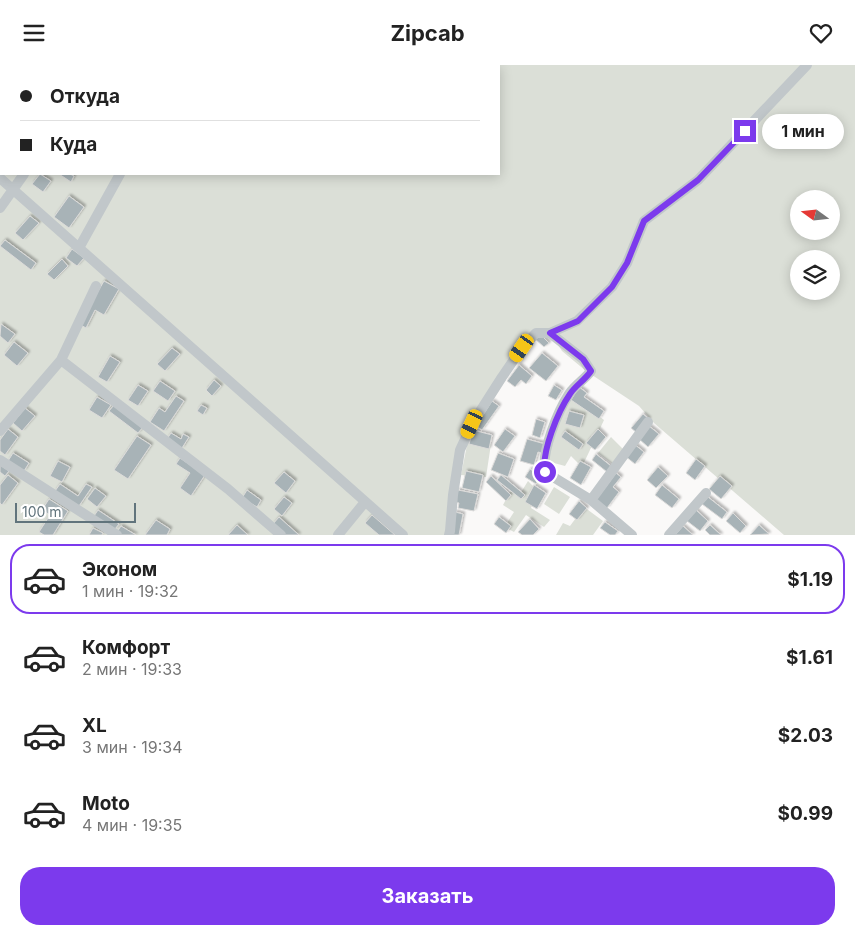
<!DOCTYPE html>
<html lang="ru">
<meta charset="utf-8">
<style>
:root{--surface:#fff;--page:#f2f2f2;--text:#222;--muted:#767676;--line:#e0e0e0;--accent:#7c3aed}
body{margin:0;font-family:Inter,sans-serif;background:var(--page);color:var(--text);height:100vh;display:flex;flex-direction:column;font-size:19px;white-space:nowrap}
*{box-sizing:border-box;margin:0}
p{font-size:16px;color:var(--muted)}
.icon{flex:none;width:28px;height:28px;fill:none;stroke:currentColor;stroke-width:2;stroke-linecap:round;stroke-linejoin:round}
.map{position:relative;height:470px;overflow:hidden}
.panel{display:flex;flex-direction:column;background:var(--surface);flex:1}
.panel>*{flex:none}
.guide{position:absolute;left:0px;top:0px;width:500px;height:110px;box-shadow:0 2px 12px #0003;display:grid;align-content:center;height:110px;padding:0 20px;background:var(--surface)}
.needle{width:32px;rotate:285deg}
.tools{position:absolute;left:790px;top:125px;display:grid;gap:10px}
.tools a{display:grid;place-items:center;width:50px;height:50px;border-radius:50%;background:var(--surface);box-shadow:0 2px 12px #0003;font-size:25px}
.scale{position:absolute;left:15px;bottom:12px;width:121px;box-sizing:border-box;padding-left:5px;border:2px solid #61747c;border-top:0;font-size:14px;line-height:18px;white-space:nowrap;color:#61747c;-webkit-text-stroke:4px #fff;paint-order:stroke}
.end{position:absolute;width:22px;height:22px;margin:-11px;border:6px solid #7c3aed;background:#fff;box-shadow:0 0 0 2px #fff}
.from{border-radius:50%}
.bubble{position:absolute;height:35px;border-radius:18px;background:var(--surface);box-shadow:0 2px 12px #0003;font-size:16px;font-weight:700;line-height:35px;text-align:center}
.car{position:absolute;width:15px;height:30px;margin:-15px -8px;border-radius:6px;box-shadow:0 0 4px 1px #0007;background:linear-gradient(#f5c518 24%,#345 0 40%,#f5c518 0 76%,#345 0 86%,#f5c518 0)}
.guide b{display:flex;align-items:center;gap:18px;height:48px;font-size:19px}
.guide b+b{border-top:1px solid var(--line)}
.guide i{width:12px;height:12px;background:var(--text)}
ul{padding:9px 0 0;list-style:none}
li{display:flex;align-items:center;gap:15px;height:70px;margin:0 10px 8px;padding:0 10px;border:2px solid transparent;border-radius:20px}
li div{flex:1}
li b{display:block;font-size:19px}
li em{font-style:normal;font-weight:700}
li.current{border-color:var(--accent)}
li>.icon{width:45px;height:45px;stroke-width:1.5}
.cta{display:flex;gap:10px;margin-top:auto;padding:10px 20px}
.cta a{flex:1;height:58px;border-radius:20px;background:var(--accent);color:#fff;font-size:20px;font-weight:700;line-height:58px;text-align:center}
header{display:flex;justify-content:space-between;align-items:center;height:65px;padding:0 20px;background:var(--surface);font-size:22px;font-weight:700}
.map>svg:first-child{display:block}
</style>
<header><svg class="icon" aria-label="menu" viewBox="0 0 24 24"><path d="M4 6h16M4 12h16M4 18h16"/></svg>Zipcab<svg class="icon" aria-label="heart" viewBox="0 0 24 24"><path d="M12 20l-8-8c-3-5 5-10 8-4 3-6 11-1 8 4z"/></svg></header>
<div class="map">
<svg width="855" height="470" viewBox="0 0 855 470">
<defs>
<filter id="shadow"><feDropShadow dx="2" dy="-2" stdDeviation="1" flood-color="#0004"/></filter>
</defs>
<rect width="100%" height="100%" fill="#faf9f8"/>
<path fill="#dbdfd7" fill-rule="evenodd" d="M0,0H855V470H784L654,358L639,341L586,306L562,286L550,268H536L460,385L449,470H0ZM1,1H499V109H1ZM799,134H831V166H799ZM799,194H831V226H799Z
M575,333L604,355L582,402L571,391L565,401L543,395L564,335Z
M611,372L624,385L614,400L598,388Z
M468,375L491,379L486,412L461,410Z
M528,416L538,426L531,443L550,455L544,462L526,450L514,467L503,461H505L514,447L503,440L512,423L520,429Z
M554,422L570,432L559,449L544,439Z
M584,442L603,456L593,470H556L563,458L570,461Z"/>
<path fill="#a8b3b7" stroke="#dcdbda" filter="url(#shadow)" d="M40,109L51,116L43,127L32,119Z
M59,109H70L74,111L71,117Z
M69,131L84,142L69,163L54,152Z
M30,151L39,158L23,175L15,168Z
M5,175L36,198L31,205L0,181Z
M72,184L84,193L77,201L66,193Z
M62,194L68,201L54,215L47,209Z
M104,216L119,224L104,250L95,245L86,263L79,259Z
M1,259L15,269L8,278L0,271Z
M540,269L549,278L544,282L535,274Z
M14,277L28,288L17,301L4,290Z
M172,283L180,289L165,306L157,299Z
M542,288L558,301L546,316L529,303Z
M110,291L120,297L107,317L98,312Z
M519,300L532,311L526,319L521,315L515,322L507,316Z
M214,315L221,321L212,331L206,325Z
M160,316L175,326L168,336L153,326Z
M138,320L148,326L138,341L128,335Z
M554,320L562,325L556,335L548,331Z
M579,322L587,328L584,332L604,346L599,354L571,335Z
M176,331L184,336L164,366L150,357L159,343L165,347Z
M97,332L111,340L102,353L89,345Z
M492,336L499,341L482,365L476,361Z
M114,340L143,362L138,368L109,346Z
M201,340L207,343L203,350L197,346Z
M25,343L35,351L22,366L13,358Z
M569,346L584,350L580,363L565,359Z
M643,349L649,354L637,368L631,363Z
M536,354L545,357L540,373L532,370Z
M649,361L659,369L648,382L639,374Z
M8,364L18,372L5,390L0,386V375Z
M505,364L515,371L503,387L494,380Z
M598,364L606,372L595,385L586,378Z
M473,365L492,370L489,384L469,379Z
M565,366L583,379L579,385L561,372Z
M171,368L181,374L183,369L189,372L182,383L167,374Z
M137,371L151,380L128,414L114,405Z
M527,374L545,379L542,388L538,387L534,400L520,396Z
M634,379L644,387L635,399L625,391Z
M13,388L29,398L24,406L8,396Z
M498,388L514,394L508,412L491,405Z
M596,389L611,401L607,407L592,395Z
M180,393L205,410L191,431L180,423L190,408L176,399Z
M696,394L705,401L695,415L686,408Z
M58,396L70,402L62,417L50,411Z
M580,396L591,402L581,420L570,413Z
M0,400L9,406L5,411L0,407Z
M658,402L668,411L656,423L647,415Z
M530,404L541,411L536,419L525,412Z
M466,406L483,410L479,427L462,423Z
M284,407L295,416L286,428L274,418Z
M616,408L621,412L613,422L619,427L607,443L596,435Z
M8,410L18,418L2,440L0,438V420Z
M501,410L525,430L521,434L497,415Z
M491,411L511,430L506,436L486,417Z
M720,411L732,421L721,434L709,424Z
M60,419L78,431L86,419L92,422L79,441L55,426Z
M534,420L546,428L537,444L525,437Z
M662,420L679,434L672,443L655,430Z
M95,423L106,431L97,442L87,434Z
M247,425L261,435L257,442L242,433Z
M458,425L478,429L474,446L458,443L459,438L455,437Z
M284,432L292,438L282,451L274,444Z
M708,432L727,447L722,454L702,439Z
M49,434L68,446L53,470H44L39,467L50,450L42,445Z
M579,436L587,443L577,455L569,449Z
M98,445L119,459L115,464L94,451Z
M696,445L708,456L700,466L687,456Z
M455,447L463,449L459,470H451Z
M733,448L746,461L740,468L726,456Z
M372,450L395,470H379L365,458Z
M279,452L299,470H285L273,459Z
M499,452L511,461L506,468L494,459Z
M530,454L539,464L533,470H522L518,467Z
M156,455L170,464L167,470H145Z
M605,457L618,466L615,470H610L600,463Z
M237,460L248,470H228Z
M710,460L721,470H710L705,465Z
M759,460L769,469L750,470Z
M121,461L136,470H122L117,467Z
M683,461L693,470H675Z
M93,463L103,468L102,470H89Z"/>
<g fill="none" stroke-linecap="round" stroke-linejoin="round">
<path stroke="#c1c7ca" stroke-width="10" d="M88,1L89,0
M172,1L173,0
M0,113L403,470
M0,143L24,109
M79,183L120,109
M550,268L583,294L591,306C585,314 575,320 569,329C558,346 541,387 545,407L591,435L632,470
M61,295L228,424L281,470
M0,366L61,295L96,221
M0,395L117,470
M591,435L648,357
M338,470L365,437
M449,470L450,466L453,430L460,385L472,359L502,312L522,283L536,268H550L577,256L612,222L627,198L644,156L698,115L807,0
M669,470L706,428"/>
</g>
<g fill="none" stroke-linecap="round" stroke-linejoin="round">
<path stroke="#7c3aed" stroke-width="6" d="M545,407C541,388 558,346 570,329C575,321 585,315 591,306L583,294L550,268L578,256L612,222L627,198L644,156L698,115L745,66"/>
</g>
</svg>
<div class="tools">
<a><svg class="needle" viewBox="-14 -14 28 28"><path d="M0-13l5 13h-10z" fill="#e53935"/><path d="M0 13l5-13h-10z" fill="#767676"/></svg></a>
<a><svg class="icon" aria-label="layers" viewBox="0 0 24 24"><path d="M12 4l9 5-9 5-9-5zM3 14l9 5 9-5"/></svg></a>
</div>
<div class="scale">100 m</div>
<i class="end from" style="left:545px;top:407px"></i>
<i class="end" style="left:745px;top:66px"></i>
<div class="bubble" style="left:762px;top:49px;width:82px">1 мин</div>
<i class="car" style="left:522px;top:283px;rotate:215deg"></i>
<i class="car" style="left:472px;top:359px;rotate:205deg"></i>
<div class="guide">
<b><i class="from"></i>Откуда</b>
<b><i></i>Куда</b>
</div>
</div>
<section class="panel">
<ul>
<li class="current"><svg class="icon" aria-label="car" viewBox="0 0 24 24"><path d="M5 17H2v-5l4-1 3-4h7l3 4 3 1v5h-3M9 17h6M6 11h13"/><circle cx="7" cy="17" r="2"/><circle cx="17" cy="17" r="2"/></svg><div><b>Эконом</b><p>1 мин · 19:32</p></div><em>$1.19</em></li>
<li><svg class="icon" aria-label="car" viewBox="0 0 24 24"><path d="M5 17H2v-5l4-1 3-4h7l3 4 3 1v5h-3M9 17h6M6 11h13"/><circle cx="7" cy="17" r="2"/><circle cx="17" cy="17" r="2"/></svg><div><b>Комфорт</b><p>2 мин · 19:33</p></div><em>$1.61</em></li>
<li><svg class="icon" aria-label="car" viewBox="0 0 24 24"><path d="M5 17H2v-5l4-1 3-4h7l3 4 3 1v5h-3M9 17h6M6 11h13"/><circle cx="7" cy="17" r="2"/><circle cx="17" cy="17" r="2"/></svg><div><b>XL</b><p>3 мин · 19:34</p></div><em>$2.03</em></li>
<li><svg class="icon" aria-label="car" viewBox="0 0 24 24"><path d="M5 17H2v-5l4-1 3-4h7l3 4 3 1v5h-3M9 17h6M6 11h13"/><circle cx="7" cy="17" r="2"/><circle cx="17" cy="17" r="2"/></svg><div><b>Moto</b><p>4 мин · 19:35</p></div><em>$0.99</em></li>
</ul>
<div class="cta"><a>Заказать</a></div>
</section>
